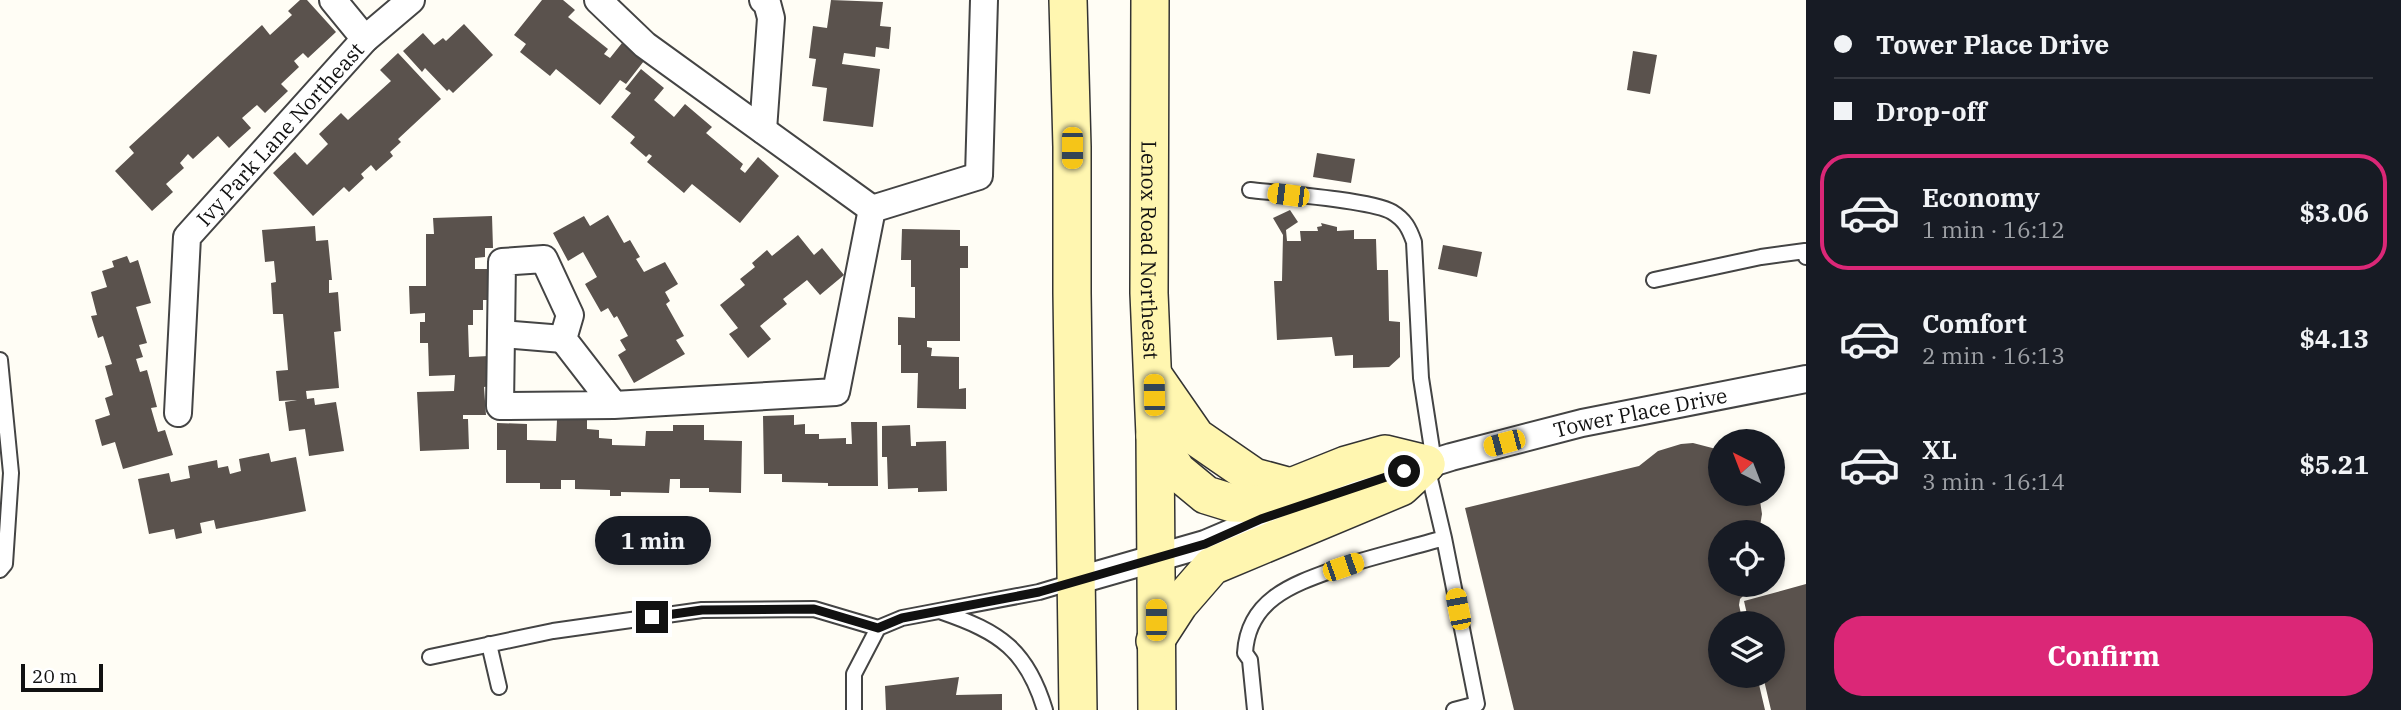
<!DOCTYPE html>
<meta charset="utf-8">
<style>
:root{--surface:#171b24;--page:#20242c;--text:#f1f3f6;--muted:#9ea1a6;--line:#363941;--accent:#db2777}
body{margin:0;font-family:"IBM Plex Serif",serif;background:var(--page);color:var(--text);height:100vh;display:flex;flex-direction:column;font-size:26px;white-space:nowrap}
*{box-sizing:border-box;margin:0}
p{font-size:23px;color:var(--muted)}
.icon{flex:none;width:38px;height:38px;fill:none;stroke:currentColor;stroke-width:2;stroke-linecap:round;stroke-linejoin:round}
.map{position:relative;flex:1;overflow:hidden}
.sheet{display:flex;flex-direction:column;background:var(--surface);width:595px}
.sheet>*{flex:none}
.guide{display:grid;align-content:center;height:154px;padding:0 28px;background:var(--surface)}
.needle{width:46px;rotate:318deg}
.controls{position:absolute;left:1708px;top:429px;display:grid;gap:14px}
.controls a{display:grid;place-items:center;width:77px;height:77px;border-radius:50%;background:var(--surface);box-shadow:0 4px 10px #0003;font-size:35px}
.scale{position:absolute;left:21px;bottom:18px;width:82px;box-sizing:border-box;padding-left:7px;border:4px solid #111;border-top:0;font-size:19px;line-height:24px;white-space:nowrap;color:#111;-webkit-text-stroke:5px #fff;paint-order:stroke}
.end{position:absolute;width:32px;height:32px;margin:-16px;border:9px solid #111;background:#fff;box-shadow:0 0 0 4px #fff}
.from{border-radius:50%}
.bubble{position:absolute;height:49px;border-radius:24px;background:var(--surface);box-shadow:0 4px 10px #0003;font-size:23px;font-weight:800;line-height:49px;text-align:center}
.car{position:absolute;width:21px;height:42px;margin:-21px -10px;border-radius:9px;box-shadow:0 0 5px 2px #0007;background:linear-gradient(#f5c518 24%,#345 0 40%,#f5c518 0 76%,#345 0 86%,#f5c518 0)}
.guide b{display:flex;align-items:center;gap:24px;height:66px;font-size:26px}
.guide b+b{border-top:2px solid var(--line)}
.guide i{width:18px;height:18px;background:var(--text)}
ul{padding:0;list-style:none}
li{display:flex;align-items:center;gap:21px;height:116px;margin:0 14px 10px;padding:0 14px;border:4px solid transparent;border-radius:28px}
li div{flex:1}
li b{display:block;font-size:26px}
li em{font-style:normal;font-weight:800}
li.selected{border-color:var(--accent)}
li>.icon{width:63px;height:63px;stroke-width:1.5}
.cta{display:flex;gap:14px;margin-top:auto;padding:14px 28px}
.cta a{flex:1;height:80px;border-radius:28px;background:var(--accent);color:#fff;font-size:28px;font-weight:800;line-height:80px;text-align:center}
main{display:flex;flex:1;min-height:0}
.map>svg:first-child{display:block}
</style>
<main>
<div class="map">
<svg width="1806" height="710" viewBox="0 0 1806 710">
<rect width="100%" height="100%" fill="#fffdf5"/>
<path fill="#5a524d" d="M300,0H307L336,32L308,58L303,53L294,61L299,67L281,84L288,91L265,113L257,105L242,118L251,128L229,148L218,136L193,159L188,154L180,163L184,168L166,184L173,192L152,211L115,171L134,153L129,147L262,25L270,35L292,15L288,11Z
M542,0H563L575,10L568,17L608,49L604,54L610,58L622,43L644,61L626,84L620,80L600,105L556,69L550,76L520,52L526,44L514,35Z
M831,0L883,2L880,26L891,27L889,49L876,47L875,57L844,53L842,64L880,69L873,127L823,121L827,88L812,86L816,59L809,58L813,26L827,28Z
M464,24L493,55L453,93L449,89L447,91L425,68L422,72L403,51L423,33L434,45L443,38L446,41Z
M1633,51L1657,55L1650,94L1627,90Z
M398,53L441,99L398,139L401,142L390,152L393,156L376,171L371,165L361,174L364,178L349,192L344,187L313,216L273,173L295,152L307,165L328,144L319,134L341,113L348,120L391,81L380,70Z
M641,69L664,88L654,100L674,117L685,104L712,127L706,133L743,164L740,169L745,173L758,157L779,176L740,223L692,184L684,193L647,162L652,156L649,154L646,157L630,143L635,137L611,117L631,93L625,89Z
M1317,153L1355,159L1351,183L1313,177Z
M1290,210L1298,222L1286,230L1287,241H1301L1300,231H1318L1317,227L1322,226L1321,223L1337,227V231L1354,230V239H1376L1377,270H1388L1389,321L1400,322V357L1389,367L1353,368V355L1335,356L1332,337L1277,340L1274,281H1282L1283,235L1273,218Z
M608,215L624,243L630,240L640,257L636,259L644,272L665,262L678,284L665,292L670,301L666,304L684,336L676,340L685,354L634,383L618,355L626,350L620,340L628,336L617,316L614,318L608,308L601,312L585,284L597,277L583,252L568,261L553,233L584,216L590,226Z
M492,216L493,248H485V257L475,258V269H490L491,300H483V310H473V325H468L469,357L489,356L490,386L484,387L486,415H463V419H468L469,449L420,451L417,392L454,391L455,375L429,376L428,343H420V322H425V313L410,314L409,286H426V234H434L433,218Z
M315,226L316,241L328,240L332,280H329V293L338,292L341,331L334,332L339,388L306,391L307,399L314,398L315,405L336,402L344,451L309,456L305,429L289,431L285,402L297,400L279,401L276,371L288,370L283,314H273L271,283L276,282L274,261L265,262L262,230Z
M902,229L960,230V246H968V268H960V341H927V347L932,348L931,356L959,357V389L966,388V409L917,408L918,373H901V345H898V317L915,318V287H911V260H901Z
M798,235L814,255L822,248L844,275L820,295L807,280L783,299L787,304L760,326L771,339L748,358L729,334L738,328L720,305L745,285L740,279L755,267L752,263L767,250L772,256Z
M1443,245L1482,252L1477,277L1438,269Z
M127,256L130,263L138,260L151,303L136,307L147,343L139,345L143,357L136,359L140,372L147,370L157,407L151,408L158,432L165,430L173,455L123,469L115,442L102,446L95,420L110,415L105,398L113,395L105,366L112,364L103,336L98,338L91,316L97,315L91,292L107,287L102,271L114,267L112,261Z
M794,415V425L805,424V434H819V439L846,438V444H852L851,422H877L878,486H828V483L782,482V474H764L763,416Z
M557,420H587V429L599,430V438L612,439V445L645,446L646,431H673V425H704V440L742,441L741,493L709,492V488H680V479H670L669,493L621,492V496H610V490L575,489V480H561V489H540V483H506V450H497V423L527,424V440L556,441Z
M910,425L911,446H916V442L946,441L947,491L918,492V488L888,489L887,457H882V426Z
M1693,443L1720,450V494H1759L1762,514L1759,532H1720V584H1762L1763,590L1744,595L1740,599L1739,605L1743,623H1720V676H1757L1765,710H1514L1465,508L1639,466L1658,451L1681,444Z
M269,453L271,462L296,457L306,511L216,529L214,520L200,523L202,533L176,539L174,529L149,534L138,479L169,473L171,482L190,478L188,466L217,460L218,468L228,466L230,474L241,471L239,459Z
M1806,584V710H1771L1763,676H1773V623H1749L1744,601Z
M959,677L956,695L1002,694V710H886L885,686Z"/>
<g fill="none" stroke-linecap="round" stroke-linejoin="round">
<defs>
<path id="lane" d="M1250,190C1278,193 1372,200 1392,212C1405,220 1409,228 1414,242L1421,378L1434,462
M1654,280L1761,257L1805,251L1806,257
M0,360L11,473L5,564L0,570
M1444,538L1477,704L1454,710
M942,612C1000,632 1027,650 1045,710
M489,644L499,687
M430,657L553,631L702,610L814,609L878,628
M854,710V674L878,628L902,618L1039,592L1076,581
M1255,710L1250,660L1245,653C1248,597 1297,583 1341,567C1375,556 1410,548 1444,538L1427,466"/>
<g id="street">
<path d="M333,0L365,39"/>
<path d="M598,0L645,45L872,209"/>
<path d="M763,0L767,3L771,18L763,130"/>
<path d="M501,334L563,339"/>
<path d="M614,405L563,339L570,315L544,259L502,262L500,406L614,405L836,392L872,209L979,176L984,0"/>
<path id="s1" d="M178,413L187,237L365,39L411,0"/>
<path id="s2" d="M1076,581L1205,544L1292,507L1451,457L1582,423L1806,379"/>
</g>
<g id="secondary">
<path d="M1068,0L1072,147V293L1078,710"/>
<path id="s3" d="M1150,0L1149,293L1155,436L1157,710"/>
<path d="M1153,375L1196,437L1254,477L1291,487"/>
<path d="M1155,436L1177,471L1206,495L1232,503L1263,504L1291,487L1346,465L1385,454L1426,464"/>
<path d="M1155,641L1179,604L1212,566L1401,487L1426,464"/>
</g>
</defs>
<use href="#lane" stroke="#444" stroke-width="18"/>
<use href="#street" stroke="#444" stroke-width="30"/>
<use href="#secondary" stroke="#333" stroke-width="40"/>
<use href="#lane" stroke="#fff" stroke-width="14"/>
<use href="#street" stroke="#fff" stroke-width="26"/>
<use href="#secondary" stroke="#fff6b0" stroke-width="37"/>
</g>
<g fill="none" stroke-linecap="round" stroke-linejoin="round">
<path stroke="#111" stroke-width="9" d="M652,617L702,610L814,609L878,628L902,618L1039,592L1205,544L1261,519L1404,471"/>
</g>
<g text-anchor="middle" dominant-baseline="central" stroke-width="7" stroke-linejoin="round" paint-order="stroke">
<g font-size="21" fill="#111" stroke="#fff">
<text stroke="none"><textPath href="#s1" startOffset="315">Ivy Park Lane Northeast</textPath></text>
<text stroke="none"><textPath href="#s3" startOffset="250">Lenox Road Northeast</textPath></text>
<text stroke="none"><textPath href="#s2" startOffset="590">Tower Place Drive</textPath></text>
</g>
</g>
</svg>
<div class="controls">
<a><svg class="needle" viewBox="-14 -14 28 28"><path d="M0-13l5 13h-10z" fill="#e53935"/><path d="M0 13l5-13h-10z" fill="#9ea1a6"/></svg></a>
<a><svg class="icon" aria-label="locate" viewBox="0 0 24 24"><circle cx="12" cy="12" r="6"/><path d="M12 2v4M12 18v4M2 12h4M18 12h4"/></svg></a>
<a><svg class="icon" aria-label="layers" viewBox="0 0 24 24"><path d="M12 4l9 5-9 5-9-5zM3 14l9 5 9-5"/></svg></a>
</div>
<div class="scale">20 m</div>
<i class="end from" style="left:1404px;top:471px"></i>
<i class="end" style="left:652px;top:617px"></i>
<div class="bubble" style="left:595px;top:516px;width:116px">1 min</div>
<i class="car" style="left:1072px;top:148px;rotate:180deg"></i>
<i class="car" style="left:1288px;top:195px;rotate:277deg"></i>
<i class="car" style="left:1154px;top:395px;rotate:359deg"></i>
<i class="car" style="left:1504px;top:443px;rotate:255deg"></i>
<i class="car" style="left:1343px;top:567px;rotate:71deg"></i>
<i class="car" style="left:1458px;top:609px;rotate:349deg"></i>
<i class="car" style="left:1156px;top:620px;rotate:0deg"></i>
</div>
<section class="sheet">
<div class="guide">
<b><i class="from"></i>Tower Place Drive</b>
<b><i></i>Drop-off</b>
</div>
<ul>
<li class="selected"><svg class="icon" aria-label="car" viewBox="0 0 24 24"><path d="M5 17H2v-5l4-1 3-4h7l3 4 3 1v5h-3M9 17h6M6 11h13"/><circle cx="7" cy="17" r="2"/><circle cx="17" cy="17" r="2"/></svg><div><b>Economy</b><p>1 min · 16:12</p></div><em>$3.06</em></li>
<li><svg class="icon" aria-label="car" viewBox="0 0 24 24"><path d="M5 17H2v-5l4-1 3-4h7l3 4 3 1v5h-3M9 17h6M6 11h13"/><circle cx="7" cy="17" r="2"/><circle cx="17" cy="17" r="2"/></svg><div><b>Comfort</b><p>2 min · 16:13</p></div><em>$4.13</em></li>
<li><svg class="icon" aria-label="car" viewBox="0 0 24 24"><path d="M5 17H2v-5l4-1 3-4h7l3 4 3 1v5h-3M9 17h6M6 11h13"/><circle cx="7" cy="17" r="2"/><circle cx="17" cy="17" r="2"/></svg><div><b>XL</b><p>3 min · 16:14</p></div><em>$5.21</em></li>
</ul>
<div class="cta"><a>Confirm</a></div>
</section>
</main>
